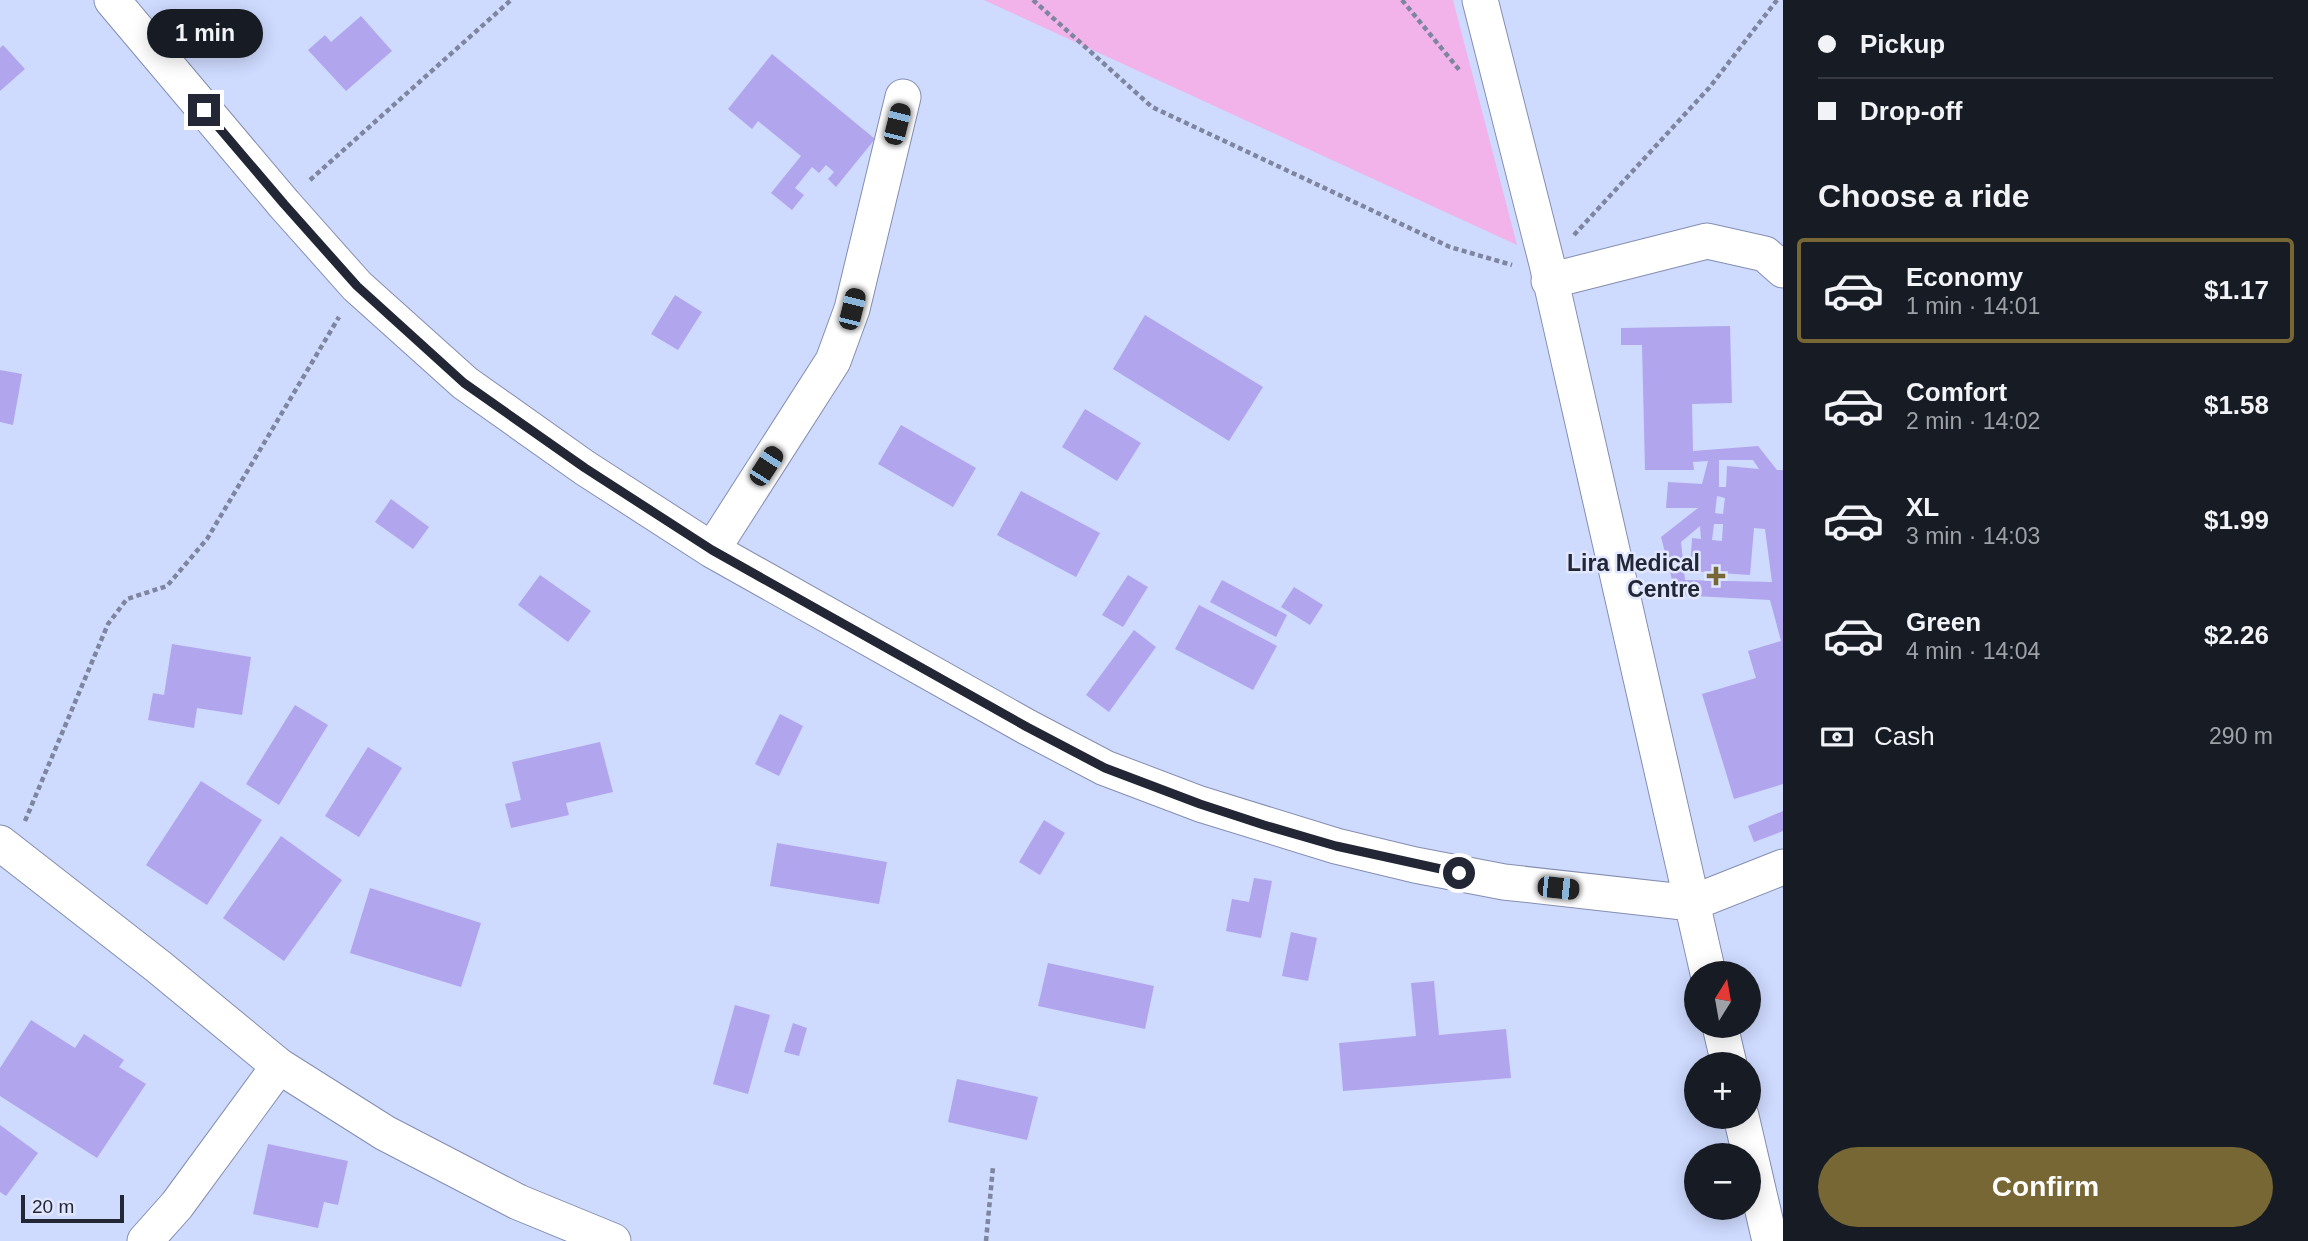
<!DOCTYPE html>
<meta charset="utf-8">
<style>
:root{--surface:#171b24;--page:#242831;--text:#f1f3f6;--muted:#9ea1a6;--line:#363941;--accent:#776735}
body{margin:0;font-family:Arial,sans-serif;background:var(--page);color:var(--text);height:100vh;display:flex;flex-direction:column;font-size:26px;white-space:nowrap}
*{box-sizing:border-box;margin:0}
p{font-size:23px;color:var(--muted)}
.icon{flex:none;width:38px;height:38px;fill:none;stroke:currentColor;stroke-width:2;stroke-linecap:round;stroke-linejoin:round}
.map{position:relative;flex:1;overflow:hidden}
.details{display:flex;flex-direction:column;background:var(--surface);width:525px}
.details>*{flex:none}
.hud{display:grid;align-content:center;height:154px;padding:0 35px;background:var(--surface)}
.needle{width:46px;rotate:11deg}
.buttons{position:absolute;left:1684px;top:961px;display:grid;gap:14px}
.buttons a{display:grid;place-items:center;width:77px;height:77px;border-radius:50%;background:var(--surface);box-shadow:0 4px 18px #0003;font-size:35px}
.scale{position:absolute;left:21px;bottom:18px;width:103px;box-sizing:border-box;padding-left:7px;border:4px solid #232735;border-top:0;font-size:19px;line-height:24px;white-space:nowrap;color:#232735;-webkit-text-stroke:5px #e0e7fe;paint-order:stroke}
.end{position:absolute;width:32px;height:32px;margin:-16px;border:9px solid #232735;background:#fff;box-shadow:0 0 0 4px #fff}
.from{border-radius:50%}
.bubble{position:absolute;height:49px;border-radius:24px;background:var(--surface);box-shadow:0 4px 18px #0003;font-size:23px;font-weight:700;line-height:49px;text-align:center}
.car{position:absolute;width:21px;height:42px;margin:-21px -10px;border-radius:9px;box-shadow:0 0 5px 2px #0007;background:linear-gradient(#222 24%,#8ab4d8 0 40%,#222 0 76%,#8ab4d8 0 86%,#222 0)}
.hud b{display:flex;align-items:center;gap:24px;height:66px;font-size:26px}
.hud b+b{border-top:2px solid var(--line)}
.hud i{width:18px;height:18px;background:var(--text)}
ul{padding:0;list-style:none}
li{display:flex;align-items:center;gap:21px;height:105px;margin:0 14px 10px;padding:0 21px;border:4px solid transparent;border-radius:7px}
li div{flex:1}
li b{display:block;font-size:26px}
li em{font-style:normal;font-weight:700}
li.current{border-color:var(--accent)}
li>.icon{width:63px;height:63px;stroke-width:1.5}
h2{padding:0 35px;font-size:32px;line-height:84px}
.pay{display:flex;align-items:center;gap:18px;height:77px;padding:0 35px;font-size:26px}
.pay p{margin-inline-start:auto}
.action{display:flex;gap:14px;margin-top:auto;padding:14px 35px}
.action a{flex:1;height:80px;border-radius:42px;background:var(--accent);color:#fff;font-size:28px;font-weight:700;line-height:80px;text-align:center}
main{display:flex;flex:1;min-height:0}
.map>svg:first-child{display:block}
</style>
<main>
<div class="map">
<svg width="1783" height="1241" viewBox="0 0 1783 1241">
<rect width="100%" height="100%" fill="#cedafe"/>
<path fill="#f2b2ea" d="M984,0H1453L1517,245Z"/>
<path fill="#b1a5ee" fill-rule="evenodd" d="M361,16L392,51L346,91L308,50L325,35L331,42Z
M3,45L25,69L0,91V48Z
M772,54L875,139L836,187L828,179L834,172L826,165L819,173L812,167L795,188L804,195L792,210L771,193L801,156L758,121L752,129L728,109Z
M675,295L702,312L678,350L651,334Z
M1145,315L1263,387L1229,441L1113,369Z
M1730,326L1732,403L1692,404L1693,451L1758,446L1777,470H1783V784L1734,799L1702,694L1756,678L1748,651L1781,641L1770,600L1676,595L1661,537L1698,508H1666L1668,482L1702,484L1708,461L1693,462L1694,470H1645L1642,345H1621V328ZM1719,460H1753L1759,469L1727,466L1726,487H1719ZM1717,496L1725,498L1723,514L1715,513ZM1714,524H1723L1722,541L1712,540ZM1700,526L1701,539L1692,538L1690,571L1750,575L1754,528L1765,529L1772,582L1685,580L1681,542Z
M0,370L22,374L13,425L0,422Z
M1085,409L1141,443L1117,481L1062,447Z
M901,425L976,468L953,507L878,464Z
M1021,491L1100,533L1076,577L997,535Z
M391,499L429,527L413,549L375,522Z
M540,575L591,611L568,642L518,605Z
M1128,575L1148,587L1123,627L1102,615Z
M1222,580L1287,615L1276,637L1210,602Z
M1294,587L1323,605L1310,625L1281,607Z
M1199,605L1277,646L1253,690L1175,649Z
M1134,630L1156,647L1109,712L1086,695Z
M172,644L251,657L242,715L197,708L194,728L148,720L153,693L164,695Z
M295,705L328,725L279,805L246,784Z
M780,714L803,726L779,776L755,764Z
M600,742L613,792L566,803L569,815L511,828L505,804L521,800L512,762Z
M368,747L402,768L359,837L325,816Z
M201,781L262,820L207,905L146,865Z
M1783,811V831L1754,842L1748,826Z
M1044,820L1065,833L1040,875L1019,862Z
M281,836L342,880L284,961L223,918Z
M777,843L887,862L879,904L770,886Z
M1254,878L1272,881L1261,938L1226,931L1232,899L1249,902Z
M370,888L481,923L461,987L350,953Z
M1291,932L1317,938L1308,981L1282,976Z
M1048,963L1154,986L1145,1029L1038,1006Z
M1434,981L1439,1035L1506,1029L1511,1078L1343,1091L1339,1043L1416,1036L1411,983Z
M735,1005L770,1015L748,1094L713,1084Z
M31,1020L75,1048L84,1034L124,1060L119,1067L146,1084L97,1158L0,1096V1068Z
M793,1023L807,1028L799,1056L784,1052Z
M957,1079L1038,1097L1027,1140L948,1122Z
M0,1125L38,1153L6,1196L0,1192Z
M268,1144L348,1161L338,1205L324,1202L318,1228L253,1214Z"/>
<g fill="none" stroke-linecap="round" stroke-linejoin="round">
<defs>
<path id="minor" d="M112,0L284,204L357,286L465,383L585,468L712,550L1027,727L1105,768L1200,804L1336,846L1415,865L1504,882L1692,903L1783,867
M1480,0L1547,264L1708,973
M1549,281L1707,241L1765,254L1783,270
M712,550L833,361L852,309L903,97
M0,843L159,967L279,1066L385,1133L518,1202L613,1241
M1720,1026L1729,1064
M1741,1116L1770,1241
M145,1241L177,1205L279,1066"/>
</defs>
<use href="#minor" stroke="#848eb0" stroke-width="37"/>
<path stroke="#7d859f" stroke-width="4.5" stroke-dasharray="5 3.5" stroke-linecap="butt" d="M1033,0L1152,107L1450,247L1512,265
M1402,0L1461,72
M310,180L511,0
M1574,235L1709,88L1777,0
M25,821L108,624L127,599L167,586L207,539L339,317
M986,1241L993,1167"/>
<use href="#minor" stroke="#fff" stroke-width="35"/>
</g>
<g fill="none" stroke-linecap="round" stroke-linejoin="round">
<path stroke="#232735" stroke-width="9" d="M204,110L284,204L357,286L464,383L585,468L712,550L1027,727L1105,768L1200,804L1264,825L1336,846L1459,873"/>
</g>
<path fill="#776735" stroke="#e0e7fe" stroke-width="2.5" d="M1712.5 565.5h7v7h7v7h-7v7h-7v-7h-7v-7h7z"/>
<g text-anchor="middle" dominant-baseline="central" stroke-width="5" stroke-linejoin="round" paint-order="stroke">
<g font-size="23" font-weight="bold" fill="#232735" stroke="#e0e7fe" text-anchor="end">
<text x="1700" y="563">Lira Medical<tspan x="1700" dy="26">Centre</tspan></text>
</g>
</g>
</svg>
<div class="buttons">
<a><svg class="needle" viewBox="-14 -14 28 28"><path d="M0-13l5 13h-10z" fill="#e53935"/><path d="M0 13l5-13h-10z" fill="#9ea1a6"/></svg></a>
<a>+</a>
<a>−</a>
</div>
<div class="scale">20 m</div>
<i class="end from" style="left:1459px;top:873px"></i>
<i class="end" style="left:204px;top:110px"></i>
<div class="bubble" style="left:147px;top:9px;width:116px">1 min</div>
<i class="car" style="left:897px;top:124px;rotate:14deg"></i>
<i class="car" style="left:852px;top:309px;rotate:14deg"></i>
<i class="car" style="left:766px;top:466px;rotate:33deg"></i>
<i class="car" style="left:1558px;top:888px;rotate:96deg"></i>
</div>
<section class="details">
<div class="hud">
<b><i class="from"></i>Pickup</b>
<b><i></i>Drop-off</b>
</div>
<h2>Choose a ride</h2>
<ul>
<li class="current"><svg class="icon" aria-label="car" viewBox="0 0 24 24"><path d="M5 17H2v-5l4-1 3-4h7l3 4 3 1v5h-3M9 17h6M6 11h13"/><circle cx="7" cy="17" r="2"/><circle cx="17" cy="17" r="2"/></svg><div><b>Economy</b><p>1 min · 14:01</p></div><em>$1.17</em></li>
<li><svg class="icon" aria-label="car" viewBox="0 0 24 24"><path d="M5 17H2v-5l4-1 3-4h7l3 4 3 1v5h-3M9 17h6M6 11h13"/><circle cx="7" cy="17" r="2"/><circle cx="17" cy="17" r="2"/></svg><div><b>Comfort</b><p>2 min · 14:02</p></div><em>$1.58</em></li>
<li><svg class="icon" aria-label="car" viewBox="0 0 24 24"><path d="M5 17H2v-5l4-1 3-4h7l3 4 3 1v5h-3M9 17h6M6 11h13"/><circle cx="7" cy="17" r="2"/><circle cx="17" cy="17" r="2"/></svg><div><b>XL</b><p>3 min · 14:03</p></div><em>$1.99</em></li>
<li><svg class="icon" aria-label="car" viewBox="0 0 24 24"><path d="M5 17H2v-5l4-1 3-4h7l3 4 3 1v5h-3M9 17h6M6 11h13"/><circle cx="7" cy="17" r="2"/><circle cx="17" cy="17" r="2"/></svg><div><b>Green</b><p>4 min · 14:04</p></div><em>$2.26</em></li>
</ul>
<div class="pay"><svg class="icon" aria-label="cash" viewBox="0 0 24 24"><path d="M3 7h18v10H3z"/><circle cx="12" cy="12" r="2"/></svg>Cash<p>290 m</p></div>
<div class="action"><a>Confirm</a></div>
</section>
</main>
